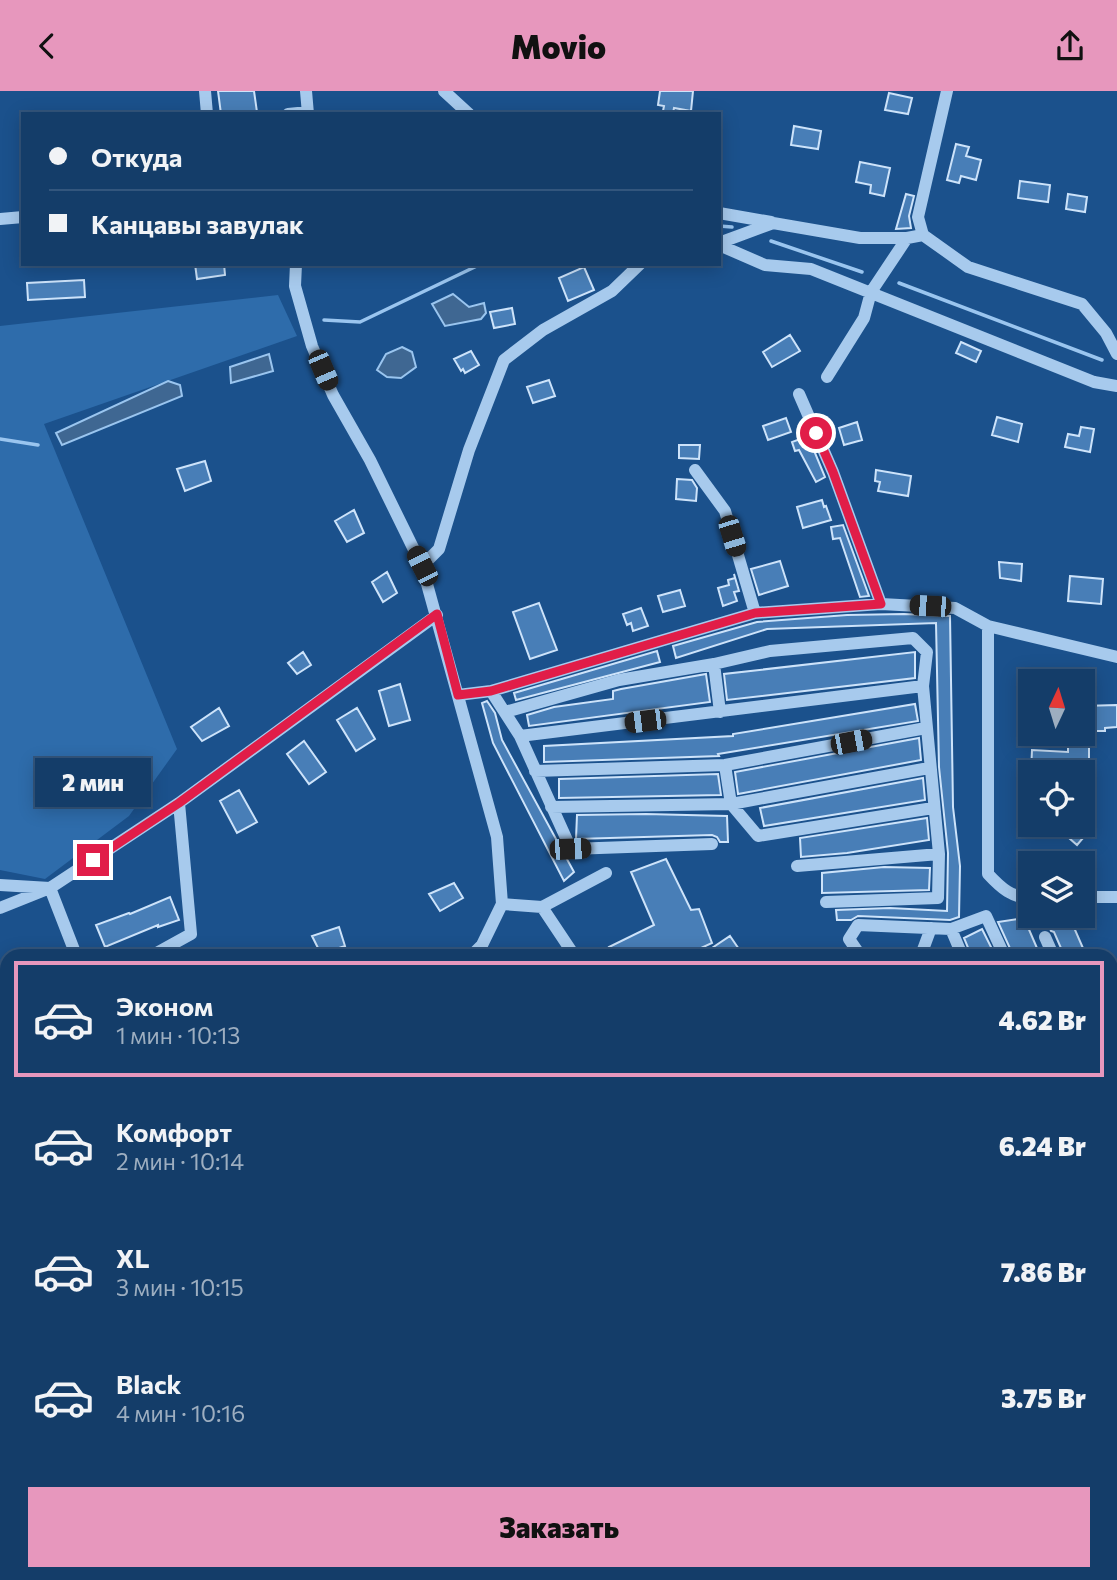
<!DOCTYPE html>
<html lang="ru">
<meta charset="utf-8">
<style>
:root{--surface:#143d69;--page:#214871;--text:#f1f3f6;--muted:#9daec0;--line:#33567d;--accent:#e797bd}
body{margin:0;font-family:Commissioner,sans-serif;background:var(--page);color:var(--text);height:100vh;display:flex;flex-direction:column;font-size:26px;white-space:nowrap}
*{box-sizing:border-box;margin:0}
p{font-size:23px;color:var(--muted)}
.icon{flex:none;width:38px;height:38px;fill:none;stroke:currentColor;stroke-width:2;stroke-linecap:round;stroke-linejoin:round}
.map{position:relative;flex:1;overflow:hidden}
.panel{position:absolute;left:0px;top:858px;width:1118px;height:632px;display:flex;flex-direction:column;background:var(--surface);border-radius:21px 21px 0 0;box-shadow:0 4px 18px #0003,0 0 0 2px var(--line)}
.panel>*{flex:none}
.guide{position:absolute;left:21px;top:21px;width:700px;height:154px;border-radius:0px;box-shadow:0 4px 18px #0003,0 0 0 2px var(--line);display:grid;align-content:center;height:154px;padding:0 28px;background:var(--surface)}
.needle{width:46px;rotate:4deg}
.buttons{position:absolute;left:1018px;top:578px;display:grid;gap:14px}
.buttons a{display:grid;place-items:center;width:77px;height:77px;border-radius:0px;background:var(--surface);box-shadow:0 4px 18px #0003,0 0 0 2px var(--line);font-size:35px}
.end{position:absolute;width:32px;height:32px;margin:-16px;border:9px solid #e11d48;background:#fff;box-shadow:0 0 0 4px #fff}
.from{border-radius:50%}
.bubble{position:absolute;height:49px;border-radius:0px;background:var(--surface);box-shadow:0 4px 18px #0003,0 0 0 2px var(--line);font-size:23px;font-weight:800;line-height:49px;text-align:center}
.car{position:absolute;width:21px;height:42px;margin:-21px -10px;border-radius:9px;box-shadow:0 0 5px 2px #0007;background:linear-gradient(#222 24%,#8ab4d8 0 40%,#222 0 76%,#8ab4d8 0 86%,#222 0)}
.guide b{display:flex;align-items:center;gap:24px;height:66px;font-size:26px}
.guide b+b{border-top:2px solid var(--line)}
.guide i{width:18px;height:18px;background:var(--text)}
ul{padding:12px 0 0;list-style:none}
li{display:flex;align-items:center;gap:21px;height:116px;margin:0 14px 10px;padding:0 14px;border:4px solid transparent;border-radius:0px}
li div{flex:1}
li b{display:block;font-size:26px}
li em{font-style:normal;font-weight:800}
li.current{border-color:var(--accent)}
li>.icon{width:63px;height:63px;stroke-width:1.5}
.primary-button{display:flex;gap:14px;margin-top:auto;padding:14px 28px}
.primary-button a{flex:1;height:80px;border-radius:0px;background:var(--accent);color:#111;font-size:28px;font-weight:800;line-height:80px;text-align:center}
header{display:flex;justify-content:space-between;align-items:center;height:91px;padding:0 28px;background:var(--accent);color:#111;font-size:32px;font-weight:800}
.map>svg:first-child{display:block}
</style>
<header><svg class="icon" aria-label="back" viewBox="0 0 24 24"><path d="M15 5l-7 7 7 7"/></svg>Movio<svg class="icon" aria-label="share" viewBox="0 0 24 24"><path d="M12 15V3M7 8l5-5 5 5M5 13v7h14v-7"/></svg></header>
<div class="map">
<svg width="1117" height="1489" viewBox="0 0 1117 1489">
<rect width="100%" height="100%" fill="#1b518c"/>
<path fill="#2e6cab" d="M278,204L297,245L44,333L177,658L129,725L45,788L0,779V235Z
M7,1406V1482H31L32,1489H0V1408L2,1410Z"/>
<path fill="#3f6792" stroke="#9ac5ef" stroke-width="2" d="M453,203L469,216L484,212L486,222L481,228L445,235L432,213Z
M402,256L412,261L416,276L401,287L387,286L377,279L386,263Z
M269,263L273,280L231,292L230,276Z
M168,290L180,294L182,305L62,354L56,342Z"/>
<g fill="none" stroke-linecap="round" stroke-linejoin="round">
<path stroke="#9ac5ef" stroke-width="3.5" d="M719,135L732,136
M771,150L862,181
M899,192L1102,269
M324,229L360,231L481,173
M0,348L38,354"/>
</g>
<path fill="#487eb7" stroke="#cde3fa" stroke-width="2" d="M218,0H254L257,21L221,23Z
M660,0H693L691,20L674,17L673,22L663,20L664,15L658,14Z
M889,2L912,7L908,23L885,19Z
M794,35L821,40L818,58L791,54Z
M956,53L969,56L966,65L981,69L976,89L961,85L959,92L947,89Z
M860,71L890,77L884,105L870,102L871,94L856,91Z
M1020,90L1050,94L1048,111L1018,107Z
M906,103L914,105L909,125L911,137L896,138Z
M1068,103L1087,106L1085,121L1066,118Z
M195,173H224L225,184L197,188Z
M584,176L594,199L568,210L559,187Z
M84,189L85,206L28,209L27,192Z
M512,217L515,233L494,237L490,221Z
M790,244L800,260L772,276L763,261Z
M961,251L981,260L976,271L956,262Z
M471,260L479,274L465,282L463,278L461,280L454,268Z
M549,289L555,305L533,312L527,296Z
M997,326L1022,333L1018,351L992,344Z
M786,327L791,341L768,349L763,335Z
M857,331L862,349L844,354L839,337Z
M1081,336L1094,338L1090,361L1065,356L1068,343L1079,345Z
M808,345L825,386L816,391L799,359L795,360L792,351Z
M679,354H700L699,368L679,367Z
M205,370L211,390L185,400L177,378Z
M876,379L911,385L908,405L878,400L880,391L875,390Z
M677,388L692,389L697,397L696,410L676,408Z
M822,409L824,416L826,415L831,429L803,437L797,416Z
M354,419L364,442L347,451L335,430Z
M843,434L869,505L860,506L840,447L833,448L831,436Z
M780,470L788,495L759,504L751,478Z
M999,471L1022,473L1021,490L1000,487Z
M387,481L397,502L383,511L372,491Z
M734,483L739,500L734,501L737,510L723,515L718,497L729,494L728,489L735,487Z
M1070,485L1103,488L1101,513L1068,510Z
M680,499L685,515L663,521L658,505Z
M539,512L557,559L530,568L513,521Z
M641,517L648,535L633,540L631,532L627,534L623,523Z
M904,523L950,525L953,716L960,775L959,826L950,829L858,825L851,829H837L836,819L890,817L947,820L948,762L939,676L936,532L767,538L676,567L673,555L757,531L847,524Z
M657,560L660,571L516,609L514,602Z
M303,561L311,574L297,583L288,572Z
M915,561V587L727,609L724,583Z
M706,583L710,611L529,635L527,624L554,616L613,608V600L621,598Z
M400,593L410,629L389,635L379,600Z
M487,610L495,622L502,649L574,781L564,790L493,652L482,612Z
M915,613L918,630L718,663L719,665L544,671V655L733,645V643Z
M1117,614V636L1105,637V640H1083V615Z
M219,617L229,635L202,650L191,636Z
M357,617L375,648L356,660L337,629Z
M1068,646H1089V681H1031L1032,659L1068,661Z
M919,647L921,669L738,703L735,681Z
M304,650L326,681L309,693L287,663Z
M718,683L721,704L559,707V688Z
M923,687L925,709L764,735L760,717Z
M239,699L257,731L237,742L220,710Z
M646,723L727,725L728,751H720L717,746L712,744L576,748L577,724Z
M927,727L929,749L847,762L801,766L800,747Z
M1053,733H1095L1077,754Z
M666,768L691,819L699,818L712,852L686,864H613L609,856L654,834L631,781Z
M884,776L930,777L929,799L822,802V782Z
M454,792L463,807L440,820L429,803Z
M170,806L179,829L158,836V834L105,856L96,834L129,822L130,823Z
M1044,824H1090L1072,832L1086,864H1064L1054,841L1051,840Z
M1024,827L1040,864H1013L998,831Z
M339,836L345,855L321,863L312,845Z
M982,838L995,864H971L964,847Z
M730,845L743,864H717L712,857Z"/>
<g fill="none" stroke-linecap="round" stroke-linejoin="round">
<path stroke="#a7caed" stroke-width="12" d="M205,0L207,23
M306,0L308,23
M444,0L469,23
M947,0L918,126L923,144L968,176L1082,213L1106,242L1117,263
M288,23L308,21
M719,122L771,131
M0,128L23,126
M719,152L773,132L860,147H907L923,144
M719,154L765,174L811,178L1094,291L1117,295
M296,173L295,195L312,255L333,304L370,369L422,475L497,746L502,813L482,854L472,864
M827,286L864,227L871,201L907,147
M799,303L833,381L881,513
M695,379L725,420L755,522
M422,475L439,458L469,359L504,269L543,239L612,200L640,173
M988,535V783C1001,797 1012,807 1031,807
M714,573L720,621
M491,600L520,645L571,758L712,753
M458,604L491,600L755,522L881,513L955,517L988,535L1117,566
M505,621L619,589L714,573L770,560L913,547L927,561L923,595L939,763L938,807L826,811
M520,645L923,595
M725,674L731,713L758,745L933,717
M535,680L725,674L926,637
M551,716L731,713L929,677
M797,775L939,763
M0,794L50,797L179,712L437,524
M1083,806H1117
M502,813L542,816L574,864
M542,816L606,782
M0,817L50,797L76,864
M951,838L962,864
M1045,846L1053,864
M153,864L191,843L179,712
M860,864L849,848L858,834L951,838L986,825L1004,864
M921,864L931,837
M1111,999L1117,1012
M0,1100L6,1118L0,1122
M1111,1105L1117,1118
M1111,1197L1117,1209
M1111,1227L1117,1228
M1111,1274L1117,1282
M144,1482L150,1489
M230,1482L235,1489
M552,1482L557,1489
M700,1489L711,1482"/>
</g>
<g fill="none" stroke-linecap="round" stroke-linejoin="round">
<path stroke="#e11d48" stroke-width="9" d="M93,769L179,712L437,523L458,604L491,600L755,522L881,513L833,381L816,342"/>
</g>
</svg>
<div class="buttons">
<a><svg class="needle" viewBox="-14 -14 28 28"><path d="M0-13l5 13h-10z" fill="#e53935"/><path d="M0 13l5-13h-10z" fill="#9daec0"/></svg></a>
<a><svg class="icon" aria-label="locate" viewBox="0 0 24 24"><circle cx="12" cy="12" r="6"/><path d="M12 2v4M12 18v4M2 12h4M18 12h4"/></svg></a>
<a><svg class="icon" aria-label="layers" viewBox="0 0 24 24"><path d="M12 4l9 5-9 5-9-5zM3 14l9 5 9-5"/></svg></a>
</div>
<i class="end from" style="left:816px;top:342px"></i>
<i class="end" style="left:93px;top:769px"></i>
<div class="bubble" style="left:35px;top:667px;width:116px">2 мин</div>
<i class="car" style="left:323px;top:279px;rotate:157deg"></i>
<i class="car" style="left:732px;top:445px;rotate:163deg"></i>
<i class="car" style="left:422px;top:475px;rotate:333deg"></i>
<i class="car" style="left:930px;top:515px;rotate:273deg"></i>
<i class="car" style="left:645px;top:630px;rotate:263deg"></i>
<i class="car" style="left:851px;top:651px;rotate:79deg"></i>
<i class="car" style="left:570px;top:758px;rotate:88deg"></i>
<div class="guide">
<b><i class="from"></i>Откуда</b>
<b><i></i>Канцавы завулак</b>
</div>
<section class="panel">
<ul>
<li class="current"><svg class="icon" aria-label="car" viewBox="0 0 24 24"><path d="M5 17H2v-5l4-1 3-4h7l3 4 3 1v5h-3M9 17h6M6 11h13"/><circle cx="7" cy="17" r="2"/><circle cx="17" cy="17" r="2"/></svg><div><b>Эконом</b><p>1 мин · 10:13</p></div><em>4.62 Br</em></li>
<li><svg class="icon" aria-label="car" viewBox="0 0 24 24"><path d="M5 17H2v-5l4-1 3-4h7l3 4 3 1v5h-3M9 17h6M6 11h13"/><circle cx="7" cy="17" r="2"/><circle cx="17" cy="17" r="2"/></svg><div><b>Комфорт</b><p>2 мин · 10:14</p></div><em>6.24 Br</em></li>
<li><svg class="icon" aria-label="car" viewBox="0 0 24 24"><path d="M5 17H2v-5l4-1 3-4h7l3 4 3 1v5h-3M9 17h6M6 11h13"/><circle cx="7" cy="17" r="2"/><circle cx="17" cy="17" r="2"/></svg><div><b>XL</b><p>3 мин · 10:15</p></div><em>7.86 Br</em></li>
<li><svg class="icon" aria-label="car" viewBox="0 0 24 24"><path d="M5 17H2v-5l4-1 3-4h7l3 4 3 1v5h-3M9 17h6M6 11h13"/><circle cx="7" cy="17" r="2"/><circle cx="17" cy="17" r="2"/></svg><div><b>Black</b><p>4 мин · 10:16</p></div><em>3.75 Br</em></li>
</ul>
<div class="primary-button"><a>Заказать</a></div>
</section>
</div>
